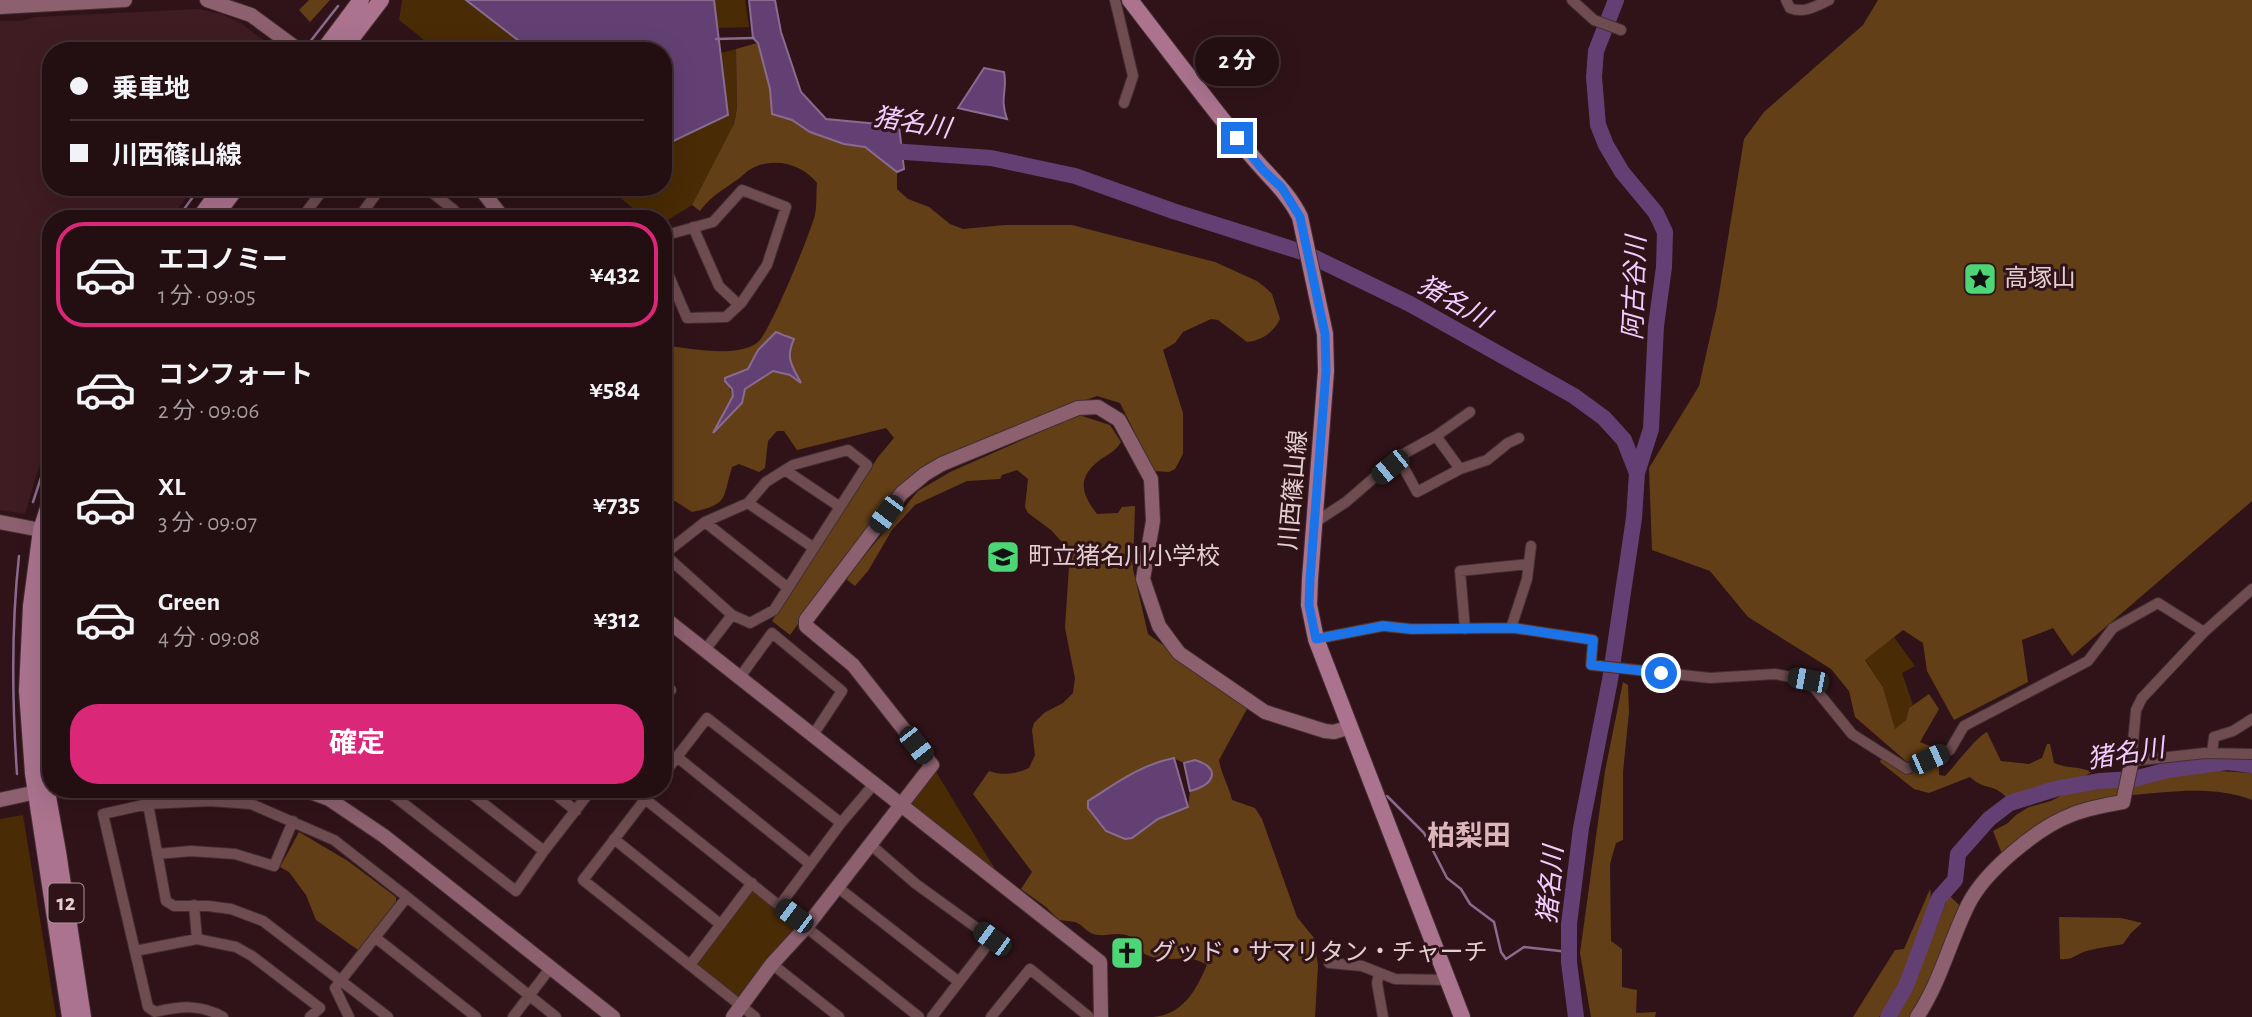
<!DOCTYPE html>
<html lang="ja">
<meta charset="utf-8">
<style>
:root{--surface:#230e12;--page:#2f1c20;--text:#f1f3f6;--muted:#a39c9f;--line:#402e32;--accent:#db2777}
body{margin:0;font-family:"Alegreya Sans","Noto Sans JP",sans-serif;background:var(--page);color:var(--text);height:100vh;display:flex;flex-direction:column;font-size:26px;white-space:nowrap}
*{box-sizing:border-box;margin:0}
p{font-size:23px;color:var(--muted)}
.icon{flex:none;width:38px;height:38px;fill:none;stroke:currentColor;stroke-width:2;stroke-linecap:round;stroke-linejoin:round}
.map{position:relative;flex:1;overflow:hidden}
.sheet{position:absolute;left:42px;top:210px;width:630px;height:588px;display:flex;flex-direction:column;background:var(--surface);border-radius:28px;box-shadow:0 7px 28px #0002,0 0 0 2px var(--line)}
.sheet>*{flex:none}
.top-card{position:absolute;left:42px;top:42px;width:630px;height:154px;border-radius:28px;box-shadow:0 7px 28px #0002,0 0 0 2px var(--line);display:grid;align-content:center;height:154px;padding:0 28px;background:var(--surface)}
.end{position:absolute;width:32px;height:32px;margin:-16px;border:9px solid #1a73e8;background:#fff;box-shadow:0 0 0 4px #fff}
.from{border-radius:50%}
.bubble{position:absolute;height:49px;border-radius:24px;background:var(--surface);box-shadow:0 7px 28px #0002,0 0 0 2px var(--line);font-size:23px;font-weight:700;line-height:49px;text-align:center}
.car{position:absolute;width:21px;height:42px;margin:-21px -10px;border-radius:9px;box-shadow:0 0 5px 2px #0007;background:linear-gradient(#222 24%,#8ab4d8 0 40%,#222 0 76%,#8ab4d8 0 86%,#222 0)}
.top-card b{display:flex;align-items:center;gap:24px;height:66px;font-size:26px}
.top-card b+b{border-top:2px solid var(--line)}
.top-card i{width:18px;height:18px;background:var(--text)}
ul{padding:12px 0 0;list-style:none}
li{display:flex;align-items:center;gap:21px;height:105px;margin:0 14px 10px;padding:0 14px;border:4px solid transparent;border-radius:28px}
li div{flex:1}
li b{display:block;font-size:26px}
li em{font-style:normal;font-weight:700}
li.active{border-color:var(--accent)}
li>.icon{width:63px;height:63px;stroke-width:1.5}
.button{display:flex;gap:14px;margin-top:auto;padding:14px 28px}
.button a{flex:1;height:80px;border-radius:28px;background:var(--accent);color:#fff;font-size:28px;font-weight:700;line-height:80px;text-align:center}
.map>svg:first-child{display:block}
</style>
<div class="map">
<svg width="2252" height="1017" viewBox="0 0 2252 1017">
<rect width="100%" height="100%" fill="#2f1318"/>
<path fill="#3e1c22" d="M199,9L222,14L241,23L277,51H51V187H194L170,219H51V427L25,514L0,510V21H21L35,17Z"/>
<path fill="#492b05" d="M402,0H466L532,51H438L399,20Z
M714,0H745L749,27L718,28Z
M736,49L737,108L733,127L692,205L663,223V219H646L607,187H663V146L728,115L721,53Z
M1894,637L1915,666L1902,673L1913,705L1909,708L1906,720L1895,730L1883,687L1865,659Z
M932,765L1007,889L901,806Z
M23,815L56,1017H0V819Z
M752,883L807,926L741,1006L690,966Z"/>
<path fill="#633f17" fill-rule="evenodd" d="M309,0H330L310,22L299,10Z
M1878,0H2252V501L2072,656L2053,628L2022,640L2028,682L1954,720L1927,671L1923,643L1903,630L1865,660L1883,687L1895,729L1906,720L1909,708L1929,694L1939,709L1920,742L1940,750L1907,762L1855,717L1849,691L1831,669L1748,617L1710,571L1652,550L1649,468L1699,386L1717,306L1744,139L1764,112L1863,25Z
M757,43L770,89L773,114L792,120L810,132L844,144L865,147L897,172V189L908,199L929,207L950,224L963,229L1005,225H1072L1215,262L1257,281L1267,289L1272,294L1280,319C1273,333 1262,340 1247,342L1218,320L1211,319L1183,332L1175,343L1163,350L1183,413V454L1175,469L1169,472L1154,471L1120,403L1097,396L1052,412L896,491L790,635L772,621L878,457L894,438L886,428L797,450L784,431H777L768,441L765,468L759,472L739,464L732,467C722,500 729,504 692,512L675,501L663,506V345C688,348 737,359 758,342C770,332 810,234 815,215C817,205 816,193 817,183C801,163 773,157 751,169C746,171 743,176 738,179C721,192 714,193 700,211L692,205L734,124L737,108L736,49ZM776,332L786,334L789,359L800,382L790,375L773,371L745,389L742,403L714,430L733,396L725,378L748,369L758,351Z
M1079,415L1110,425L1121,442C1115,453 1103,456 1095,464C1076,481 1084,497 1097,514L1118,513L1122,507L1135,506L1133,569L1148,634L1248,707L1219,760C1221,774 1229,786 1232,800L1255,808L1262,819L1297,917L1314,938L1318,966L1315,1017H1153C1183,1015 1196,990 1207,965C1187,952 1170,964 1149,956C1139,953 1140,941 1131,937C1119,931 1110,936 1099,935C1088,935 1084,925 1075,922C1071,921 1064,921 1059,920L1046,907L1021,889L1032,872L973,794L989,771C1003,776 1016,774 1029,768L1035,755L1032,730L1034,723L1044,713L1063,703L1073,693L1075,678L1065,628L1070,551L1051,530L1028,513L1025,507L1028,479L1017,470L1002,475L1000,479L967,481L915,505L892,530L868,571L855,586L847,580L850,573L918,491L950,472ZM1173,758L1184,763L1195,760L1211,780L1205,786L1190,791L1188,807L1158,819L1132,838L1125,839L1106,831L1118,782L1162,760Z
M1623,682L1628,685L1629,712L1623,772V840L1616,843L1610,864L1611,941L1622,949V987L1637,990L1636,1013L1656,1012L1655,1017H1591L1580,953L1605,771Z
M1987,732L2001,761L2029,764L2042,758L2047,744H2050L2054,763C2067,769 2080,766 2092,772L2079,779L2040,786L2030,795L2010,801C1993,781 1986,792 1970,777L1929,793L1914,789L1880,762L1882,755L1907,773L1939,760V775L1945,776C1955,766 1977,736 1987,732Z
M2203,770L2252,773V800C2214,785 2170,792 2131,795L2133,785Z
M2113,785L2119,789L2118,798L2082,804L2045,822L2002,854L1993,831L2008,823L2016,815L2029,807L2051,801L2073,789Z
M299,832L348,861L396,897V902L358,950L316,920L306,895L289,872L280,867Z
M1930,889C1935,906 1911,962 1903,979C1897,992 1887,1005 1879,1017H1853L1895,950L1904,949Z
M1949,895L1962,908L1922,1003L1911,1017H1895L1915,981Z
M2059,917L2121,918L2142,923L2131,933L2123,944C2110,947 2093,948 2081,953C2073,957 2071,960 2060,959Z"/>
<path fill="#634073" stroke="#896b8f" stroke-width="2" d="M466,0H714L728,115L663,146V51H532Z
M749,0H775L781,32L801,92L826,119L899,126L904,169L897,172L865,147L844,144L810,132L792,120L772,114L770,89L758,43L753,38Z
M984,68L1004,72C1008,90 999,97 1007,119L958,108Z
M776,332L794,339C785,359 792,365 801,383L790,375L773,371L745,389L742,403L713,433L733,396L732,389L725,381V378L748,369L758,350Z
M1174,758L1188,807L1158,819L1132,838L1125,839L1106,831L1088,808V801C1115,784 1142,764 1174,758Z
M1195,760C1223,769 1213,785 1190,791L1184,763Z"/>
<g fill="none" stroke-linecap="round" stroke-linejoin="round">
<path stroke="#896b8f" stroke-width="2.5" d="M716,39L754,38
M309,43L338,6
M177,219L200,187
M33,502L51,447
M17,774C12,701 11,629 19,556
M1387,796L1424,833L1447,878L1461,889L1470,904L1494,922L1501,952L1506,959L1524,947L1569,952"/>
<path stroke="#634073" stroke-width="16" d="M1616,0L1596,51L1594,77L1598,125L1606,145L1622,172L1656,213L1665,232L1664,267L1656,326L1651,429L1637,473
M881,147L891,151L991,158L1075,176L1173,211L1305,253L1410,304L1574,396L1604,418L1624,440L1637,473L1634,518L1610,680L1581,828L1569,924V962L1576,1017
M1888,1017L1906,986L1939,898L1955,880L1958,854L1989,819L2010,803L2055,789L2099,781L2134,779L2168,770L2227,762L2252,765"/>
<defs>
<path id="street" d="M1115,0L1133,76L1124,103
M1572,0L1594,20L1621,30
M1786,0L1790,8C1804,14 1816,6 1829,0
M425,187L454,210L461,219
M301,219L325,187
M358,219L381,187
M693,227L719,286L739,305
M663,236L713,222L742,190L786,207L767,265L742,302L726,317L687,318L663,262
M1436,436L1460,469
M1398,457L1417,492L1460,469L1487,460L1508,443L1519,438
M785,470L840,507
M748,503L814,548
M705,522L788,588
M1314,523L1346,502L1398,457L1436,436L1470,412
M664,554L732,615
M663,555L705,522L748,503L766,482L793,465L848,450L867,465L774,610L750,623L732,615L705,650
M1511,628L1527,579L1531,546
M1465,629L1460,571L1528,564
M1316,639L1383,626L1411,629L1514,628L1593,640L1591,665L1710,678L1775,674L1808,680L1852,734L1907,769L1950,750L1964,726L2088,661L2113,628L2158,603L2204,632
M740,677L772,633L842,691L813,735
M663,684L671,690L663,700
M2212,753L2214,737L2233,731L2252,719
M677,757L810,864
M2132,761L2205,753L2252,754
M2131,764L2136,710L2142,698L2204,632L2252,589
M663,775L707,718L841,823L874,784
M145,789L148,804L210,801L251,804L334,840L407,897L335,988L349,1017
M385,789L516,891L544,851L465,789
M549,789L576,811
M653,789L583,880L755,1017
M645,799L919,1017
M614,839L720,924
M871,845L916,884L992,939L932,1017
M544,851L592,789
M157,854L191,851L235,854L274,866L293,821
M836,886L959,982
M407,897L556,1017
M194,905L197,939
M780,905L841,823
M376,938L476,1017
M135,951L197,939L236,947L252,956L320,1008L310,1017
M1329,963L1362,966L1395,979L1448,980
M772,964L839,1017
M690,965L752,883
M1379,973L1377,983L1383,1017
M223,1017C201,1004 180,1006 155,1012L148,1007L103,814L148,804L166,901L174,906H208L231,909L263,921L388,1017
M513,1017L551,967
M991,1017L1030,969L1089,1017"/>
<path id="secondary" d="M207,0L251,15L300,51
M0,7L125,0
M479,187L504,219
M0,522L51,532
M663,617L1100,962L1101,1017
M302,789L329,799L384,836L613,1017
M0,800L46,790
M733,1017L772,964L807,926L932,765L853,665L806,626V620L902,493L925,474L942,464L1078,408L1098,407L1119,420L1151,479L1153,521L1143,579L1159,626L1179,653L1265,712L1325,731L1334,732L1350,727
M1917,1017C1940,983 1950,941 1968,905C1984,872 2037,828 2071,815C2088,808 2105,805 2123,802L2131,764"/>
<path id="primary" d="M1130,0C1170,52 1209,104 1250,154C1268,176 1288,192 1300,217L1325,334L1326,371L1310,579L1309,605L1316,639L1462,1017
M323,51L361,0
M342,51L381,0
M199,219L222,187
M213,219L237,187
M51,499L41,530L31,606L27,691L33,773L70,1017
M51,553L42,625L39,712L43,769L58,852L83,1017"/>
</defs>
<use href="#street" stroke="#432e31" stroke-width="12"/>
<use href="#secondary" stroke="#432e31" stroke-width="16"/>
<use href="#primary" stroke="#432e31" stroke-width="18"/>
<use href="#street" stroke="#6e4c50" stroke-width="10"/>
<use href="#secondary" stroke="#8c606f" stroke-width="14"/>
<use href="#primary" stroke="#ab738e" stroke-width="16"/>
</g>
<g fill="none" stroke-linecap="round" stroke-linejoin="round">
<path stroke="#1a73e8" stroke-width="9" d="M1237,138L1263,170L1282,188L1300,217L1325,334L1326,371L1310,579L1309,605L1316,639L1383,626L1411,629L1514,628L1593,640L1591,665L1661,673"/>
</g>
<defs>
<symbol id="sight-square" viewBox="-11 -11 22 22"><rect x="-9" y="-9" width="18" height="18" rx="4" fill="#4dd676" stroke="#2f1318"/><path d="M0-6L1.8-2.2L6-1.7L2.9 1.2L3.7 5.4L0 3.3L-3.7 5.4L-2.9 1.2L-6-1.7L-1.8-2.2Z" fill="#111"/></symbol>
<symbol id="school-square" viewBox="-11 -11 22 22"><rect x="-9" y="-9" width="18" height="18" rx="4" fill="#4dd676" stroke="#2f1318"/><path d="M0-5L7-2L0 1L-7-2ZM-4 1L0 2.5L4 1V4Q0 6-4 4Z" fill="#111"/></symbol>
<symbol id="church-square" viewBox="-11 -11 22 22"><rect x="-9" y="-9" width="18" height="18" rx="4" fill="#4dd676" stroke="#2f1318"/><path d="M-1.2-6h2.4v3.5h3.3v2.4h-3.3V6h-2.4V-.1h-3.3v-2.4h3.3Z" fill="#111"/></symbol>
</defs>
<g fill-rule="evenodd">
<use href="#sight-square" x="1961" y="260" width="38" height="38"/>
<use href="#school-square" x="984" y="538" width="38" height="38"/>
<use href="#church-square" x="1108" y="934" width="38" height="38"/>
</g>
<g text-anchor="middle" dominant-baseline="central" stroke-width="6" stroke-linejoin="round" paint-order="stroke">
<rect fill="#2f1318" stroke="#ad9699" stroke-width="2" x="48.5" y="883.5" width="35" height="39" rx="5"/>
<g font-size="23" font-weight="bold" fill="#e3ced0">
<text x="66" y="903">12</text>
</g>
<g font-size="24" fill="#e3ced0" stroke="#2f1318" text-anchor="start">
<text x="2004" y="279">高塚山</text>
<text x="1028" y="557">町立猪名川小学校</text>
<text x="1152" y="953">グッド・サマリタン・チャーチ</text>
</g>
<g font-size="24" fill="#e3ced0" stroke="#2f1318">
<text transform="translate(1294 490) rotate(-85)">川西篠山線</text>
</g>
<g font-size="26" font-style="italic" fill="#eecefe" stroke="#2f1318">
<text transform="translate(912 123) rotate(9)">猪名川</text>
<text transform="translate(1635 288) rotate(-88)">阿古谷川</text>
<text transform="translate(1454 302) rotate(29)">猪名川</text>
<text transform="translate(2126 754) rotate(-9)">猪名川</text>
<text transform="translate(1551 885) rotate(-85)">猪名川</text>
</g>
<g font-size="28" font-weight="bold" fill="#ddb6ba" stroke="#2f1318">
<text x="1469" y="837">柏梨田</text>
</g>
</g>
</svg>
<i class="end from" style="left:1661px;top:673px"></i>
<i class="end" style="left:1237px;top:138px"></i>
<div class="bubble" style="left:1195px;top:37px;width:84px">2 分</div>
<i class="car" style="left:1390px;top:467px;rotate:231deg"></i>
<i class="car" style="left:886px;top:514px;rotate:217deg"></i>
<i class="car" style="left:1808px;top:680px;rotate:281deg"></i>
<i class="car" style="left:916px;top:745px;rotate:142deg"></i>
<i class="car" style="left:1929px;top:759px;rotate:66deg"></i>
<i class="car" style="left:794px;top:916px;rotate:307deg"></i>
<i class="car" style="left:992px;top:939px;rotate:306deg"></i>
<div class="top-card">
<b><i class="from"></i>乗車地</b>
<b><i></i>川西篠山線</b>
</div>
<section class="sheet">
<ul>
<li class="active"><svg class="icon" aria-label="car" viewBox="0 0 24 24"><path d="M5 17H2v-5l4-1 3-4h7l3 4 3 1v5h-3M9 17h6M6 11h13"/><circle cx="7" cy="17" r="2"/><circle cx="17" cy="17" r="2"/></svg><div><b>エコノミー</b><p>1 分 · 09:05</p></div><em>¥432</em></li>
<li><svg class="icon" aria-label="car" viewBox="0 0 24 24"><path d="M5 17H2v-5l4-1 3-4h7l3 4 3 1v5h-3M9 17h6M6 11h13"/><circle cx="7" cy="17" r="2"/><circle cx="17" cy="17" r="2"/></svg><div><b>コンフォート</b><p>2 分 · 09:06</p></div><em>¥584</em></li>
<li><svg class="icon" aria-label="car" viewBox="0 0 24 24"><path d="M5 17H2v-5l4-1 3-4h7l3 4 3 1v5h-3M9 17h6M6 11h13"/><circle cx="7" cy="17" r="2"/><circle cx="17" cy="17" r="2"/></svg><div><b>XL</b><p>3 分 · 09:07</p></div><em>¥735</em></li>
<li><svg class="icon" aria-label="car" viewBox="0 0 24 24"><path d="M5 17H2v-5l4-1 3-4h7l3 4 3 1v5h-3M9 17h6M6 11h13"/><circle cx="7" cy="17" r="2"/><circle cx="17" cy="17" r="2"/></svg><div><b>Green</b><p>4 分 · 09:08</p></div><em>¥312</em></li>
</ul>
<div class="button"><a>確定</a></div>
</section>
</div>
